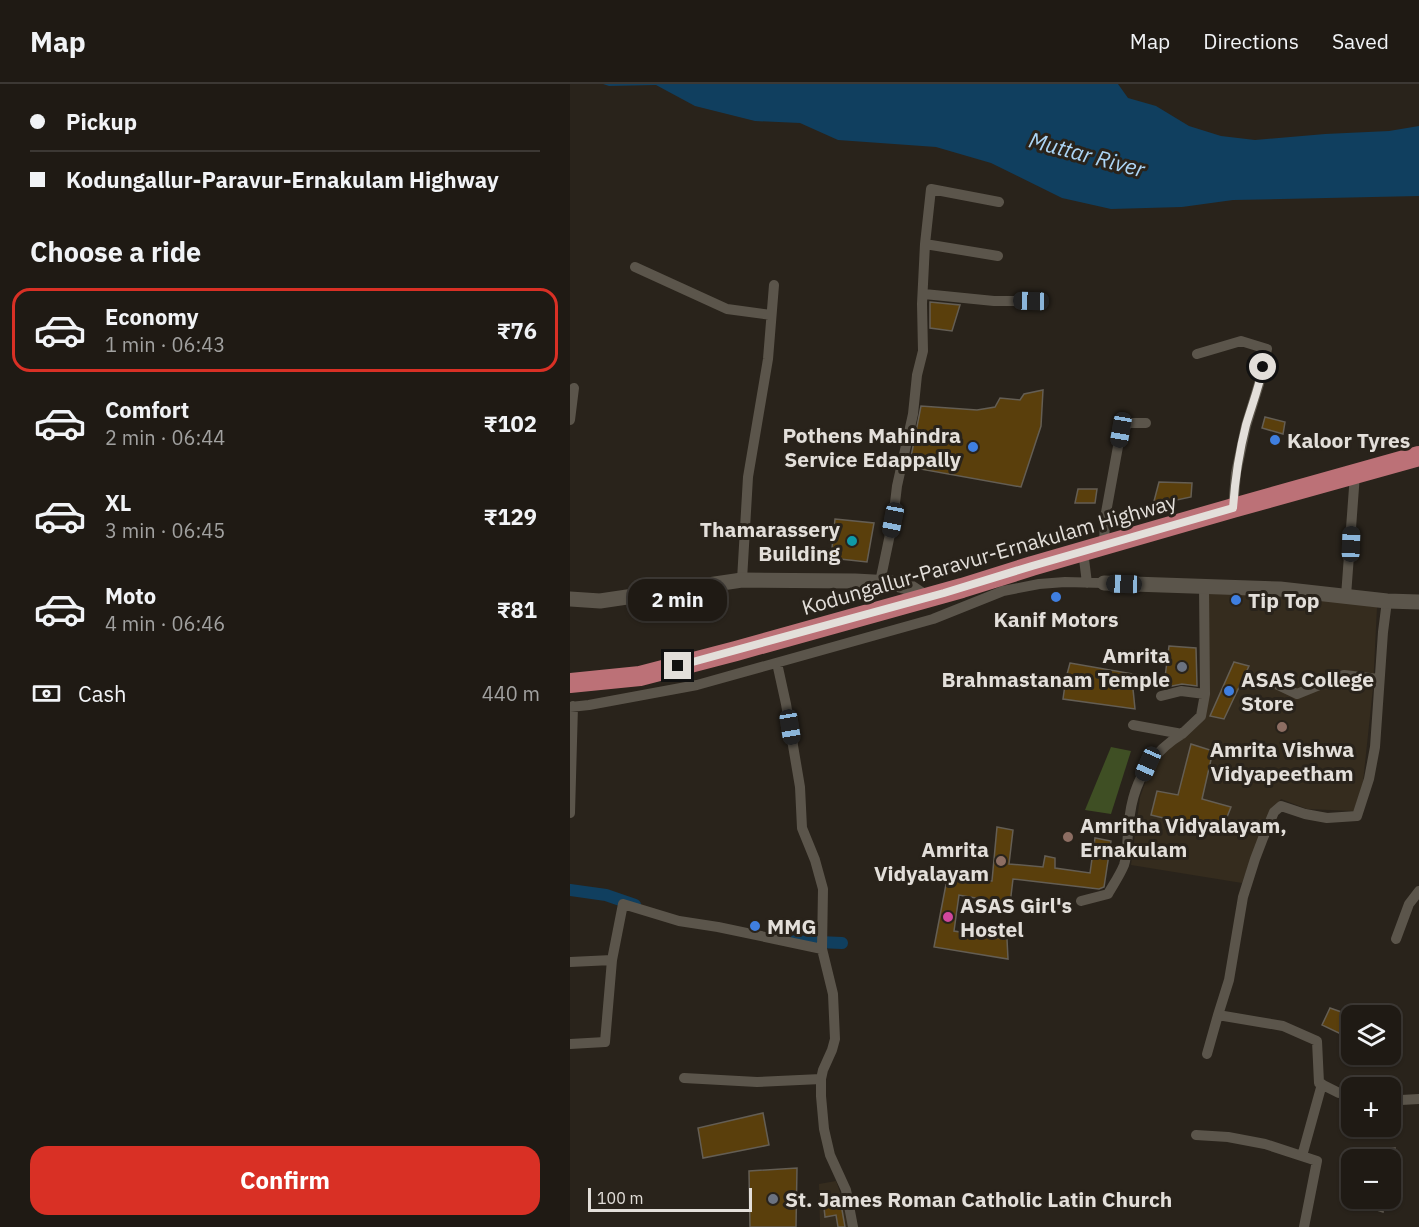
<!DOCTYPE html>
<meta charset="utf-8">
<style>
:root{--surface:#1f1a14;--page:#27231d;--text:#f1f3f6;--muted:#a1a1a0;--line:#3c3834;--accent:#d93025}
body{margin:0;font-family:"IBM Plex Sans",sans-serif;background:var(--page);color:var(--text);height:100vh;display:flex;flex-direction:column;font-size:22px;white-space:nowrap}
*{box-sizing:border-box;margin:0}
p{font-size:20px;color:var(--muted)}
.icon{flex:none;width:33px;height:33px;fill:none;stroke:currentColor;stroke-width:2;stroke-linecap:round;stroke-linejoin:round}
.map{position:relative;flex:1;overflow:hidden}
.drawer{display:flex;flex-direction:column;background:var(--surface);width:570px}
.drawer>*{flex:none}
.hud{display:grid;align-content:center;height:132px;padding:0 30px;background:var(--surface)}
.fabs{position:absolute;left:771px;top:921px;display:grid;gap:12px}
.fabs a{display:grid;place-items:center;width:60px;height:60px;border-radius:12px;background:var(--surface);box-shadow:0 2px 4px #0004,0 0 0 2px var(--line);font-size:30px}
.scale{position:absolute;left:18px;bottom:15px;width:164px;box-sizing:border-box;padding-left:6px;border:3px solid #e3dfda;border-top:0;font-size:16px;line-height:21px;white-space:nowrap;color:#e3dfda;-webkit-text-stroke:4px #29231b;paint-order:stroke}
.end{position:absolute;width:27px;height:27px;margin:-14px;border:8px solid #e3dfda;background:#111;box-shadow:0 0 0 3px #111}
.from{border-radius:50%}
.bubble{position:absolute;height:42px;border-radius:18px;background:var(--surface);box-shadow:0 2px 4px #0004,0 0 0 2px var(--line);font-size:20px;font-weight:700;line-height:42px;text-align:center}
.car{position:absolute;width:18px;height:36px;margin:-18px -9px;border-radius:8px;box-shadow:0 0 4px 2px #0007;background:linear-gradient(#222 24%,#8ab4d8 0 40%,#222 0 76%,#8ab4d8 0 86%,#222 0)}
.hud b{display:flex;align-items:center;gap:21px;height:57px;font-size:22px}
.hud b+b{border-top:2px solid var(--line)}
.hud i{width:15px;height:15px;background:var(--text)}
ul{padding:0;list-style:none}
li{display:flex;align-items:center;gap:18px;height:84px;margin:0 12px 9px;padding:0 18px;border:3px solid transparent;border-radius:18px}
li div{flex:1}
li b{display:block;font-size:22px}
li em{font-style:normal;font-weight:700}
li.selected{border-color:var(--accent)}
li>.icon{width:54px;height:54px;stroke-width:1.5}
h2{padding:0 30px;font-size:27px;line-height:72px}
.pay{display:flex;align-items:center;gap:15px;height:66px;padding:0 30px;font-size:22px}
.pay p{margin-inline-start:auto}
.primary-button{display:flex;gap:12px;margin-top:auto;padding:12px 30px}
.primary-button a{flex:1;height:69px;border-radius:18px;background:var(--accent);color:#fff;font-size:24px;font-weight:700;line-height:69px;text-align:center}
header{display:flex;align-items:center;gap:36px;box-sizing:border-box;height:84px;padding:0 30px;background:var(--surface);border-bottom:2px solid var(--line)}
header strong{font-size:28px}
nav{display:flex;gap:33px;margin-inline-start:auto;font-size:21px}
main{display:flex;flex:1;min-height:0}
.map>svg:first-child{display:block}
</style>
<header>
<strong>Map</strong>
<nav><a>Map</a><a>Directions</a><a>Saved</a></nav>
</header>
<main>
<section class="drawer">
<div class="hud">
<b><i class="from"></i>Pickup</b>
<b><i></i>Kodungallur-Paravur-Ernakulam Highway</b>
</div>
<h2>Choose a ride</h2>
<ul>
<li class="selected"><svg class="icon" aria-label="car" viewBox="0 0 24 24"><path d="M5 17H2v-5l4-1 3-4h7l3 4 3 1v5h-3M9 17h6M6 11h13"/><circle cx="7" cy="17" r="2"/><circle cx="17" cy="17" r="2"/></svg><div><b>Economy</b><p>1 min · 06:43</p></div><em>₹76</em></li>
<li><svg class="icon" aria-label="car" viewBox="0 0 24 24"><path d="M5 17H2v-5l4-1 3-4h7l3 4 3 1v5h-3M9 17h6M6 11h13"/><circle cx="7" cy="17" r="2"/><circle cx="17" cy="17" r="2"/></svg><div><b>Comfort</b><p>2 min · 06:44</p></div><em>₹102</em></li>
<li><svg class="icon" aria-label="car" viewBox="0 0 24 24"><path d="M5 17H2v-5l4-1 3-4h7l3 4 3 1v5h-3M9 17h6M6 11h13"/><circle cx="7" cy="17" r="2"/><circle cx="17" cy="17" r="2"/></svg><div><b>XL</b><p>3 min · 06:45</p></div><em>₹129</em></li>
<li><svg class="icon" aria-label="car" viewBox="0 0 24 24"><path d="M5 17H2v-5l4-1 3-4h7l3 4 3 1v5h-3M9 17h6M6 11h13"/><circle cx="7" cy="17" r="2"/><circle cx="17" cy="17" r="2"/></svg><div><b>Moto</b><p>4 min · 06:46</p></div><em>₹81</em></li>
</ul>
<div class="pay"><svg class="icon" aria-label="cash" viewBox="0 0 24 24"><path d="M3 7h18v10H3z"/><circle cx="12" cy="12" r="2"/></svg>Cash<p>440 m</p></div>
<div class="primary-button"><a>Confirm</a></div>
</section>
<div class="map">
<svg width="849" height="1143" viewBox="0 0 849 1143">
<rect width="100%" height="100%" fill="#29231b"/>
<path fill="#352c1e" d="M639,507L709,510L807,523L803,604L793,698L784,727L737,725L711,715L696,734L672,799L561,781L570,713L581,683L598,663L634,633Z
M266,1097L279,1133L280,1143H250L249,1100Z"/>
<path fill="#3f4f24" d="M541,663L561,667L541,730L515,726Z"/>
<path fill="#103f5f" d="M33,0H548L558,14L586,22L619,42L651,52L685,56L755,50L819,47L849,42V112L663,116L612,123L541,125L492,114L421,79L366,63L268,56L230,39L185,37L125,22L86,1L39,2Z"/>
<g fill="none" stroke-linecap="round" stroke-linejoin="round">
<path stroke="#103f5f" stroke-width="12" d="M0,806L36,811L65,821
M225,857L272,859"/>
</g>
<path fill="#5a3f0c" stroke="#645e54" stroke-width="1.5" d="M360,218L390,221L382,247L360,244Z
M473,306L471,342L451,403L339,383L351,322L407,326L425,323L430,314L450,316L454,310Z
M695,333L715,338L713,350L692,344Z
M589,398L622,399L621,413L583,421Z
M508,405H527L525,419H505Z
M265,435L304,439L297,478L261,474Z
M599,562L626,564L627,602L612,600L602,602L594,601Z
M664,578L679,582L654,635L640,632Z
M500,579L569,591L563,605L565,625L493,615L496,594Z
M621,660L643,667L632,715L661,723L651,748L581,731L587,707L608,711Z
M427,743L443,746L439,780L473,783L475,772L485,774V784L520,789L525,754L541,757L534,803L529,805L443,795L440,820L389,811L384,847L437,855L438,875L364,863L377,795L422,797Z
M760,924L780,931L773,951L752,941Z
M193,1029L199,1061L133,1074L128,1044Z
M825,1064L823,1076H801L803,1066Z
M227,1084L226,1143H180L179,1087Z
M776,1114H815L813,1128L776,1116Z
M271,1120L275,1143H268L266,1131L255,1133L254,1123Z"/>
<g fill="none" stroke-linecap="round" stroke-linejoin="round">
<path stroke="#5b554b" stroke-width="10" d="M355,160L428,172
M65,183L157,225L201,231
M354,210L424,217H461
M627,270L671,257L697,265L689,300L676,342L666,389L663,424
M0,336L4,304
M534,461L535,434L551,346L559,339H576
M513,467L517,499
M172,496L178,393L198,275L204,201
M310,498L323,436L327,402L343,330L347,291L353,267L352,220L355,160L361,105L429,118
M776,512L785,390
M207,579L216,620L230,703L232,744L245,776L253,805L252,865L263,910L265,955L262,966L253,986L251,995V1012L254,1045L260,1071L276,1106L283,1143
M708,601L727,610L774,591L809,595
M591,612L611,607L635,610L634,502
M0,623L19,621L127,601L363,535L433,507L469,500L495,498L534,499
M563,641L612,650L631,632L635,610
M0,729L3,622
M511,817L538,810C543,801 550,791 554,781C558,770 557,751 559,739C562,701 579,670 612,650
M826,855L839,820L849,807
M42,876L53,820L109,837L148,843L252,865
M0,878L42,876L35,958L0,960
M648,931L713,942L747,957L749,999L769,1009L782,1012
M637,970L648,931L659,896L673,813L685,775L693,754L704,728L711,722L735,730L757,734L787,732L799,695L805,663L813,548L817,517
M114,994L187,998L251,995
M820,1015L831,1016L849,1015
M626,1051L658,1053L695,1060L747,1077L734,1143
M732,1072L752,1000"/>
<path stroke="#5b554b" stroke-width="15" d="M534,499L710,505L817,517L849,518
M0,515L30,517L172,496L285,497L322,499L341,504L356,514"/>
<path stroke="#bc7177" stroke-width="20" d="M0,599L70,592L166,567L392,504L462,482L663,424L849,372"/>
</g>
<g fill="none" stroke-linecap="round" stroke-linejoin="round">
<path stroke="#e3dfda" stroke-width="8" d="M108,582L374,509L462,482L663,424C665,396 669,368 676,341C682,321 689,303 693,283"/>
</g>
<g fill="#3f7fe0" stroke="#29231b" stroke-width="2">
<circle cx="705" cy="356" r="6"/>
<circle cx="403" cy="363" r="6"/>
<circle cx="486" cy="513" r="6"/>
<circle cx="666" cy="516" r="6"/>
<circle cx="659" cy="607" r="6"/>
<circle cx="185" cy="842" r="6"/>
</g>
<circle fill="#0f9aa8" stroke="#29231b" stroke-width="2" cx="282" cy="457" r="6"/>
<g fill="#6b7280" stroke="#29231b" stroke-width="2">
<circle cx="612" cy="583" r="6"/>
<circle cx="203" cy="1115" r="6"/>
</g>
<g fill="#8d6e63" stroke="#29231b" stroke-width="2">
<circle cx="712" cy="643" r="6"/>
<circle cx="498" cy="753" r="6"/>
<circle cx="431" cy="777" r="6"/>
</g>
<circle fill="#d1479c" stroke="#29231b" stroke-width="2" cx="378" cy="833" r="6"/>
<g text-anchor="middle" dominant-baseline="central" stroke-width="6" stroke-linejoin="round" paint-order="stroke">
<g font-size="21" font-weight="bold" fill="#e3dfda" stroke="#29231b" text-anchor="start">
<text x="391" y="351" text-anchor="end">Pothens Mahindra<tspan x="391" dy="24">Service Edappally</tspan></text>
<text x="717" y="356">Kaloor Tyres</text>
<text x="270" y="445" text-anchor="end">Thamarassery<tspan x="270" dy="24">Building</tspan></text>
<text x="678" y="516">Tip Top</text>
<text x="486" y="535" text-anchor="middle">Kanif Motors</text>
<text x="600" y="571" text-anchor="end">Amrita<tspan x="600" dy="24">Brahmastanam Temple</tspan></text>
<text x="671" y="595">ASAS College<tspan x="671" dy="24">Store</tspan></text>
<text x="712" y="665" text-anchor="middle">Amrita Vishwa<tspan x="712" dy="24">Vidyapeetham</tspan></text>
<text x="510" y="741">Amritha Vidyalayam,<tspan x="510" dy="24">Ernakulam</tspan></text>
<text x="419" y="765" text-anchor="end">Amrita<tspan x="419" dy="24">Vidyalayam</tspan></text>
<text x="390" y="821">ASAS Girl's<tspan x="390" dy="24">Hostel</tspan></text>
<text x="197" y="842">MMG</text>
<text x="215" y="1115">St. James Roman Catholic Latin Church</text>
</g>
<g font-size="21" fill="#e3dfda" stroke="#29231b">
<text transform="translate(419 470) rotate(-16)">Kodungallur-Paravur-Ernakulam Highway</text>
</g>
<g font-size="22" font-style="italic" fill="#acd5f5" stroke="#29231b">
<text transform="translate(517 70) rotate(15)">Muttar River</text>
</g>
</g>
</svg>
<div class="fabs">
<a><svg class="icon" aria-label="layers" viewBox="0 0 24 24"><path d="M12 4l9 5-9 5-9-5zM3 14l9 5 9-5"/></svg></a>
<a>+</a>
<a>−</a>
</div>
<div class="scale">100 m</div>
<i class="end from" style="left:693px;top:283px"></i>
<i class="end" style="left:108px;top:582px"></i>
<div class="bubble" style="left:58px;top:495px;width:99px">2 min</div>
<i class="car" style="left:461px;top:217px;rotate:271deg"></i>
<i class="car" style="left:551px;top:346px;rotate:190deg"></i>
<i class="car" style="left:323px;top:436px;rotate:191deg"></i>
<i class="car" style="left:781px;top:460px;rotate:2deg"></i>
<i class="car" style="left:554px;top:500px;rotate:272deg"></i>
<i class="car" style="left:220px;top:643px;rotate:171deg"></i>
<i class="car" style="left:578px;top:680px;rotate:204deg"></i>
</div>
</main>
